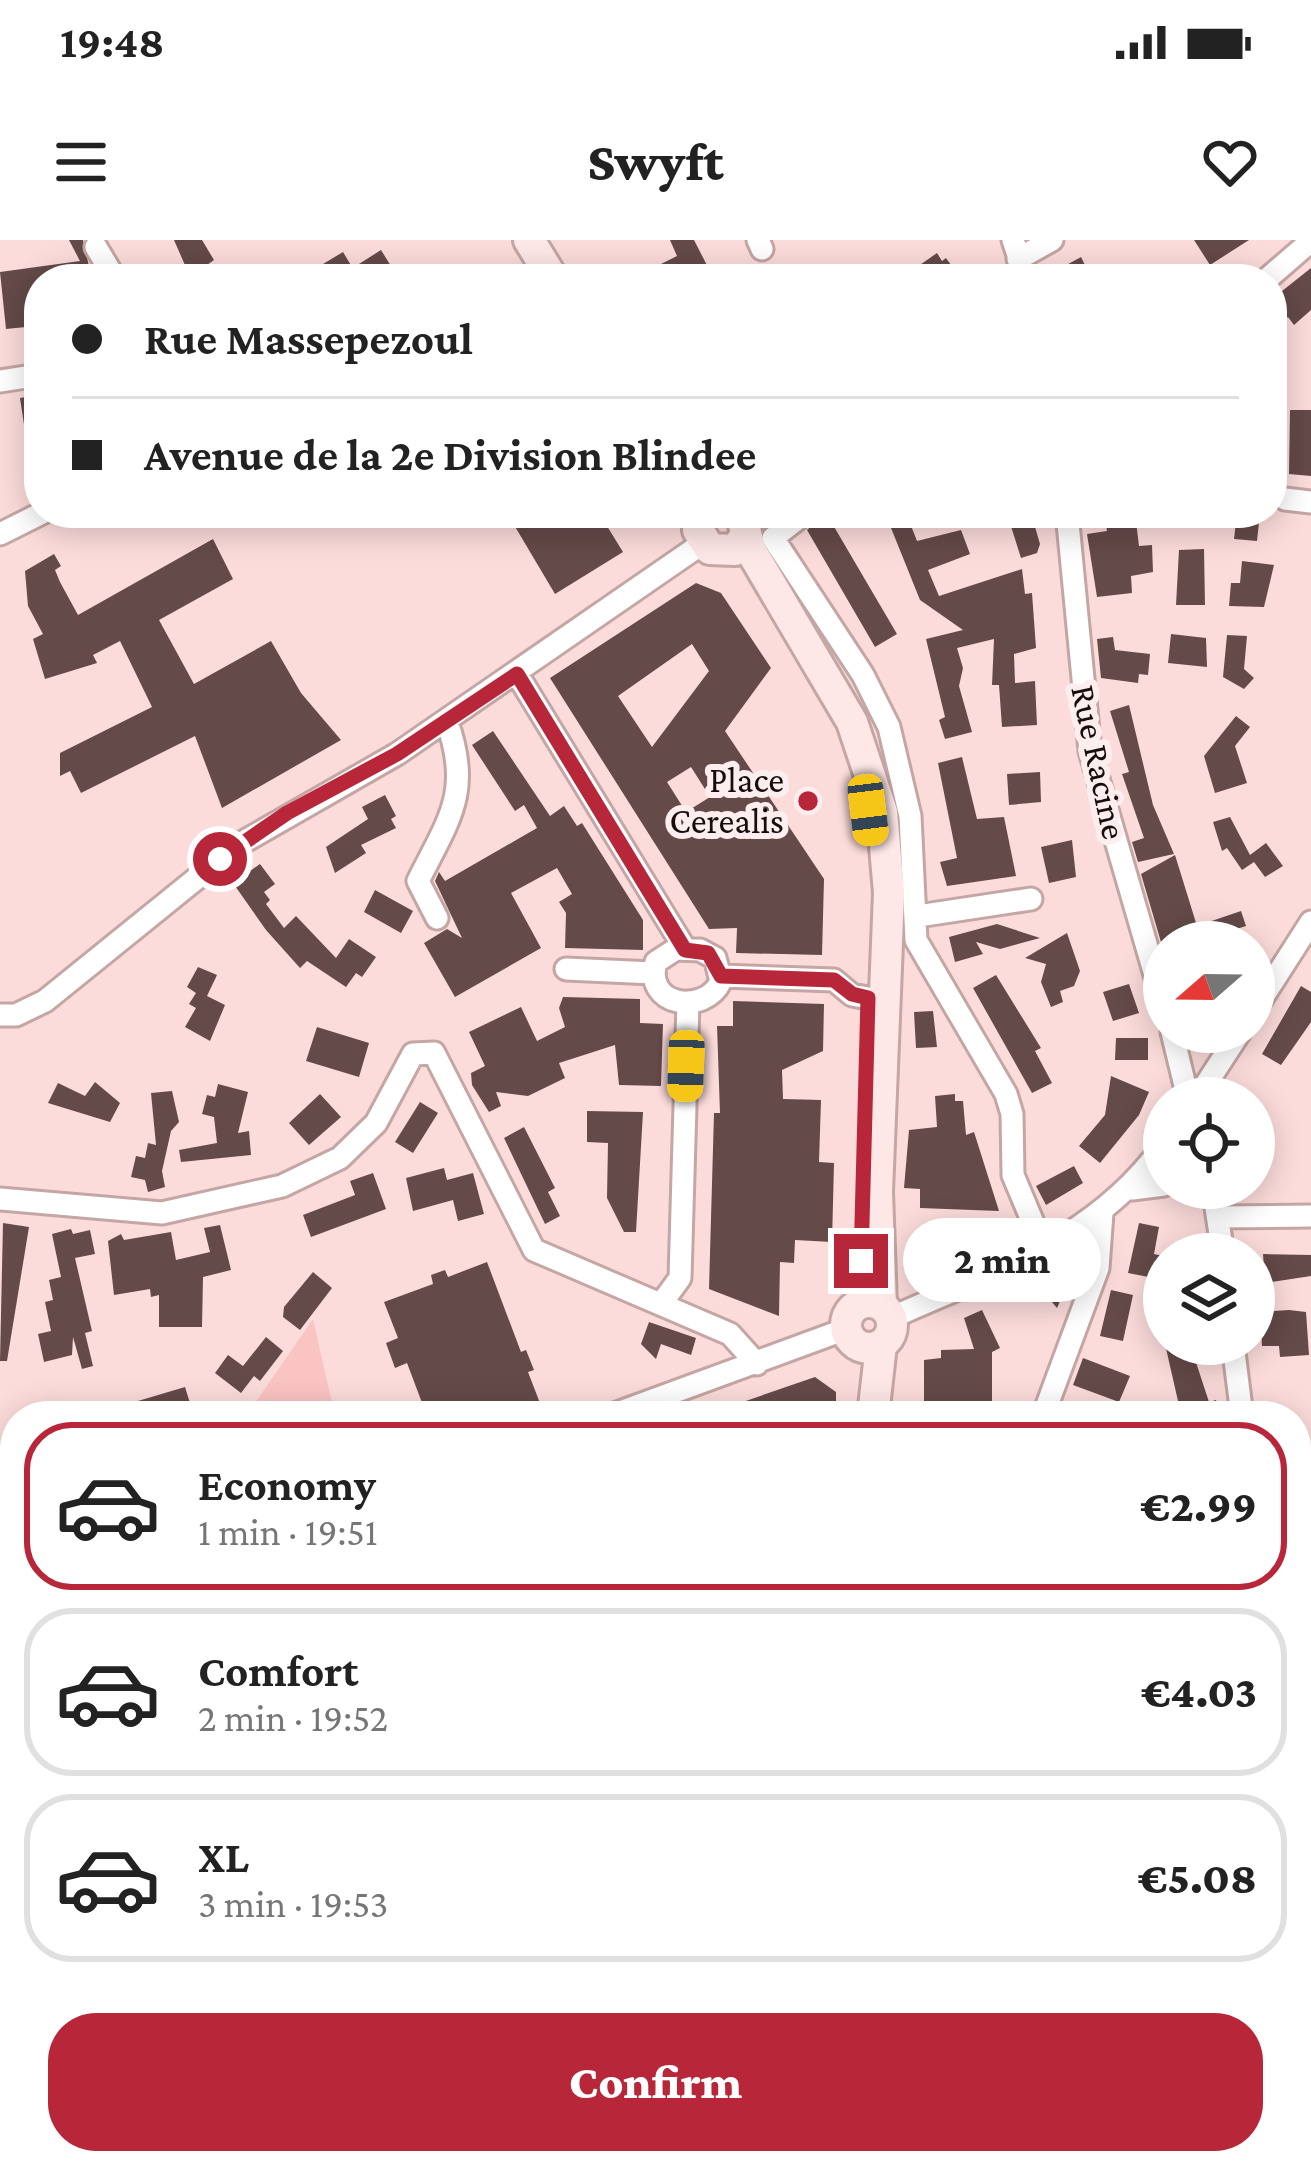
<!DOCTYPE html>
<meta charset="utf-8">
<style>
:root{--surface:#fff;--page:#f2f2f2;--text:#222;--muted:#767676;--line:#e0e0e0;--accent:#b82739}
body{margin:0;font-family:"Crimson Pro",serif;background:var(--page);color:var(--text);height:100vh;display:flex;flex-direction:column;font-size:45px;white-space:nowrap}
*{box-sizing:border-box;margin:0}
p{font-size:39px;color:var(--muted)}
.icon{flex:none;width:66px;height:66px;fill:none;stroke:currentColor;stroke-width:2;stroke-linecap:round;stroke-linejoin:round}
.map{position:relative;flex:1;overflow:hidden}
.drawer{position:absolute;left:0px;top:1161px;width:1311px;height:774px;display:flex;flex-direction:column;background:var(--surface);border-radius:48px 48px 0 0;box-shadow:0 6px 30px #0003}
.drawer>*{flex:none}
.guide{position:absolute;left:24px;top:24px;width:1263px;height:264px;border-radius:48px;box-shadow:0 6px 30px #0003;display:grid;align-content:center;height:264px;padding:0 48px;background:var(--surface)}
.needle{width:78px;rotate:250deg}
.buttons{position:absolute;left:1143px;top:681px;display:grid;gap:24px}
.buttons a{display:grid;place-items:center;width:132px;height:132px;border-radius:50%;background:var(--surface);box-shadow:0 6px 30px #0003;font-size:60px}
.end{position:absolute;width:54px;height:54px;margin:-27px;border:15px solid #b82739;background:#fff;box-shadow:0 0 0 6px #fff}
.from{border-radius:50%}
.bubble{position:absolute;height:84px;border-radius:42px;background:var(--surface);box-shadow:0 6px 30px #0003;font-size:39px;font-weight:800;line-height:84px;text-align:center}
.car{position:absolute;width:36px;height:72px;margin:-36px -18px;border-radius:15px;box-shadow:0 0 9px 3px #0007;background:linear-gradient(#f5c518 24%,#345 0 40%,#f5c518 0 76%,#345 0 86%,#f5c518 0)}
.guide b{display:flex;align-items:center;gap:42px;height:114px;font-size:45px}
.guide b+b{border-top:3px solid var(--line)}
.guide i{width:30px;height:30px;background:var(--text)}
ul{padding:21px 0 0;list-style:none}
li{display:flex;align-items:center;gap:36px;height:168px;margin:0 24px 18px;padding:0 24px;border:6px solid var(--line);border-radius:48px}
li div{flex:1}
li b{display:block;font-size:45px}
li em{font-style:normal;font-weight:800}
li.selected{border-color:var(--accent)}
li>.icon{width:108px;height:108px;stroke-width:1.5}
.cta{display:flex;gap:24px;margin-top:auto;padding:24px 48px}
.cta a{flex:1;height:138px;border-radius:48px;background:var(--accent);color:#fff;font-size:48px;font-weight:800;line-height:138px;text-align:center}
.status{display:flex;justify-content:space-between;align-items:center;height:84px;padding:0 60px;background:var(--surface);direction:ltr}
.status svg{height:33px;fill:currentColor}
header{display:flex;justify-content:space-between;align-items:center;height:156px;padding:0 48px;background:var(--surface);font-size:54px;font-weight:800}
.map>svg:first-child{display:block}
</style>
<div class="status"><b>19:48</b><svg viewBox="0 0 49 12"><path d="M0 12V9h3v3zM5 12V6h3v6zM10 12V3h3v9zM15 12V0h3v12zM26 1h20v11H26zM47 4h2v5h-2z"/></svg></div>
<header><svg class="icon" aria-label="menu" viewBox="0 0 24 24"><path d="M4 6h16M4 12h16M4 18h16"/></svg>Swyft<svg class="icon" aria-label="heart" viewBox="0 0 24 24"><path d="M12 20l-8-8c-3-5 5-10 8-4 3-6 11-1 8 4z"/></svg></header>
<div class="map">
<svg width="1311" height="1935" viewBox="0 0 1311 1935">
<rect width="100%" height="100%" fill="#fcdcdb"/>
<path fill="#fac4c3" d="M313,1079L335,1176H246Z"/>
<path fill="#644a49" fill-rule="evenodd" d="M69,0H83L92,39H39V56H33L36,86L6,89L0,32L80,21Z
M174,0H202L214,20L207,25L216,39H191Z
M670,0H694L714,39H631L677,16Z
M1194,0H1249L1210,25Z
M381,10L399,39H368L359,24Z
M343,12L355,32L344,39H298Z
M937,13L942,21L946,18L961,39H925L917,27Z
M1081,17L1088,31L1073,39H1041Z
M1311,28V70L1294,85L1288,77L1282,82L1272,72V59Z
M39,155V231H31L20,158Z
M1290,170H1311V236L1289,234Z
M507,273H593L597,281L602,278L623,312L555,354Z
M826,273L897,394L875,407L807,290Z
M885,273H906L917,301L961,290L970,314L928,330L939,356L1022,329L1025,354L1032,353L1036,408L1014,414L1015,443L1035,441L1037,485L1002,487L999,445H992L994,399L957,408L963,428L959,446L972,492L945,499L939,480L945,477L926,399L963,390L920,360Z
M1031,273L1040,304L1037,313L1021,318L1009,280Z
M1104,273H1135L1139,306L1152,305L1153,332L1131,336L1132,353L1097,357L1087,294L1107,291Z
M1237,273H1260L1257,301L1234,299Z
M213,299L233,339L159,380L194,444L271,401L301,453L341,500L222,568L195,496L81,553L70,531L60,536V513L152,467L120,401L93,415L97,423L45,439L33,399L43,394L28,366L25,331L54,314L61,326L55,330L60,342L78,375Z
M1204,309L1205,365H1176L1179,310Z
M1242,321L1274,325L1264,367L1229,366L1231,343H1240Z
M696,343L721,353L771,428L725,491L824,639L822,715L736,713L737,688L709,689L550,438ZM692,404L709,431L652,507L618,456ZM691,527L710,557L686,572L667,542Z
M1171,394L1206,398L1207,427L1168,423Z
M1227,395L1247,396L1244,429L1254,438L1244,449L1223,437Z
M1113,397L1115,410L1150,414L1148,435L1139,434L1138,443L1101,438L1097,399Z
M1129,465L1153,565L1174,614L1138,622L1132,602L1144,598L1122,534L1129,532L1110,471Z
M1236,476L1250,487L1235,506L1247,543L1215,553L1204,516Z
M493,491L550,576L564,566L577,586L582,583L643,680V710L565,708L566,673L559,662L572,654L557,628L511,653L541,708L455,757L424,703L447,689L462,698L435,641L439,632L445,641L537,588L524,565L515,571L472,505Z
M962,517L977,579L1004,577L1016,636L947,646L940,622L957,618L938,523Z
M1040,532L1041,562L1009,565L1007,534Z
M385,555L396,576L391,579L396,588L361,605L366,613L335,633L326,607L368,579L362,567Z
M1230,577L1250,615L1266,603L1283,626L1265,637L1254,622L1242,630L1227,608L1222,611L1213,582Z
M1072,600L1076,637L1049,643L1041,607Z
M1175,615L1197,686L1241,671L1246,686L1196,702H1161L1141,634Z
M260,624L275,644L264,652L270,660L266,664L284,688L296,676L336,718L349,699L376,717L362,737L356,733L346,747L307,721L300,728L266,690L233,643Z
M375,650L413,671L401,693L364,672Z
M997,684L1040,698L1000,709L976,702L983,714L955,722L949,697Z
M1067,693L1080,731L1074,746L1060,751L1063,762L1051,767L1041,742L1046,724L1025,718Z
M198,727L217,735L207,756L225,765L210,801L185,787L196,768L189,764L196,753L187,747Z
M996,735L1041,808L1035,811L1052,843L1032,853L973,748Z
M1129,744L1139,773L1113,781L1103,752Z
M1301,746L1311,752V782L1281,825L1262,814Z
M563,757L640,759V783L663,784L661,846L619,845L615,805L559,823L565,838L528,856L496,852L501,866L489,872L472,845L471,833L485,826L469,792L521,767L537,801L565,787L559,768Z
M733,761L824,764L823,811L782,830L783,859L821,860L819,922L834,923L832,1002L795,1000L794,1023L780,1022L779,1076L709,1049L714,873H720L717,786H733Z
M933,771L937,807L916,808L914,772Z
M317,787L369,803L359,837L306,821Z
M1116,798H1148V820H1115Z
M1111,836L1149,852L1139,875L1100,923L1079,906L1105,875Z
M95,842L120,863L110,882L48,863L58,843L85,856Z
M218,844L248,852L238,893L249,891L251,915L181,922L179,910L217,903L214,877L202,874L207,855L215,857Z
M172,851L179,882L171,891L162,931L165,947L148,952L145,940L131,937L136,916L145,918L148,903L156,905L151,853Z
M320,854L341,877L309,905L289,883Z
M955,854V861H963L966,895L974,892L999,971L920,968V949L904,948L909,890L937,887L935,856Z
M420,862L438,873L413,913L395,902Z
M587,871L643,872L636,992H624L607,958L608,903L587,902Z
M524,887L555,948L548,952L560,976L545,984L504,898Z
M1074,926L1083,943L1046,965L1036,946Z
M444,928L447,940L473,933L484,974L458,981L453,960L413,971L406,938Z
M373,933L386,969L311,997L303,975L355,955L350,941Z
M3,983L29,987L7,1121H0Z
M1139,983L1159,987L1154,1014L1164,1016V1040L1128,1033Z
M220,985L231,1030L203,1037L202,1087H159V1055L151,1057L150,1049L114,1055L108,1001L121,994L124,1000L171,992L176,1020L210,1012L204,988Z
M950,986L960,1007L929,1022L919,1000Z
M71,989L73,994L90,990L95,1014L75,1018L92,1091L85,1093L93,1126L82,1129L73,1097L72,1115L44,1122L38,1094L51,1091L45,1062L53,1060L49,1040L61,1037L52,994Z
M1263,1014L1311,1015V1036L1265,1043Z
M487,1022L521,1112L526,1110L534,1130L528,1132L543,1171L528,1176H427L407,1123L395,1128L386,1103L398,1098L384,1062L433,1044L431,1035L445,1030L448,1037Z
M1057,1029L1067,1045L1057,1068L1035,1042Z
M313,1032L332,1048L300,1090L283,1077L284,1067Z
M1111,1050L1133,1055L1123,1101L1100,1096Z
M982,1070L1000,1108L992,1112V1169L924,1170V1120L941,1118V1110L974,1109L964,1078Z
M1289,1070L1306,1072L1309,1115L1280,1117L1279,1106H1262L1260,1072Z
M649,1082L696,1098L691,1115L661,1104L656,1119L641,1104Z
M266,1097L283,1111L260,1141L254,1136L241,1153L215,1133L228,1115L243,1126Z
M1165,1104H1190L1209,1162L1216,1160L1221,1176H1135L1134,1169L1178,1161Z
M1083,1118L1130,1136L1119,1162L1073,1145Z
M815,1137L836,1152V1176H740L737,1164Z
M185,1147L194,1176H101V1172Z
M15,1278V1339H13L0,1303V1284Z
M15,1349V1432H13L0,1395V1354Z
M1296,1388L1311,1401V1436L1296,1422Z
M1296,1580L1311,1594V1614L1296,1630Z
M11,1594L15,1602V1685L0,1658V1601Z
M133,1920H196L206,1935H142Z
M298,1920H353L356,1935H301Z
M471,1920H596L598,1935H474Z
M777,1920H828L823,1935Z
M897,1920H917L952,1935H891Z
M1164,1920H1198L1195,1935H1161Z"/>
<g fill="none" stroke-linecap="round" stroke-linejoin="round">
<defs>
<path id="street" d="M758,0L762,9
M1013,0L1026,39
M96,7L115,39
M1018,19L1052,0
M1267,39L1311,1
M0,141L39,135
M1285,259L1311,262
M805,273L773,298L863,435L889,487L910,576L916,700L1006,854L1012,874L1013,935L1044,1009
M1067,273L1090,511L1164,766
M0,294L42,273
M517,434L685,709
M918,676L1031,659
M437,678L418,641C449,579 472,552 447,482
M676,709L700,710L715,718L721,741C705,776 643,766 656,722Z
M566,729L653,733
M721,736L834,740L852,755L868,758
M1254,771L1311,682
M0,775H16L45,761L238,605L397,514L703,303
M1172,792L1188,858
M1197,858L1240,792
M1213,948L1223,1014
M1132,949L1164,945
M0,959L162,973L282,946L340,918L376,883L413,814L434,813L534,1010L730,1094L757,1124
M1220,977L1311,976
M661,1064L680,1038L688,762
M891,1078C995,1031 1095,1001 1164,905
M1233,1104L1242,1176
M609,1176L846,1089
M1043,1176L1098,1028L1102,973
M1296,1355L1311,1370
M1296,1705L1311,1690
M0,1776L15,1767
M1296,1858L1311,1863
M1011,1935H1024
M1097,1935L1104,1920"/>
<path id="secondary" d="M529,0L553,39
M704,273L698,290L710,309L735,310L746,295
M741,273L750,309L852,482L882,572L889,653L877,952L881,1065
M846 1085a23 23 0 1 1 46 0a23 23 0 1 1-46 0Z
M873,1176L881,1105
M0,1475L15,1520
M9,1935L36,1920
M742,1935L748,1920"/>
</defs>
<use href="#street" stroke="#c4a6a4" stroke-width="27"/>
<use href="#secondary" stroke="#c4a6a4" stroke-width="36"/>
<use href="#street" stroke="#fff" stroke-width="21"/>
<use href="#secondary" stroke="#fee7e7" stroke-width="30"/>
</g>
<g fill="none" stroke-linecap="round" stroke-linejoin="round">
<path stroke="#b82739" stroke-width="15" d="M220,619L287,573L397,514L517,434L685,710L708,713L721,736L834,740L852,754L868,758L861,1021"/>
</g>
<circle fill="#b82739" stroke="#fceeee" stroke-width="4.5" cx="808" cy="561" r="12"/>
<g text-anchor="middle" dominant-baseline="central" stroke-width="12" stroke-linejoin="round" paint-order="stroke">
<g font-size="36" fill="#170d0c" stroke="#fceeee">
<text transform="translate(1099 522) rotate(78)">Rue Racine</text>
</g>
<g font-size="36" fill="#170d0c" stroke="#fceeee" text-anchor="end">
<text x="784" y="540">Place<tspan x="784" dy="41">Cerealis</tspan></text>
</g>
</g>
</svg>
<div class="buttons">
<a><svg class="needle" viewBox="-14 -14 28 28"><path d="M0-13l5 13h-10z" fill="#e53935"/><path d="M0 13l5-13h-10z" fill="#767676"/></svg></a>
<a><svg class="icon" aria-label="locate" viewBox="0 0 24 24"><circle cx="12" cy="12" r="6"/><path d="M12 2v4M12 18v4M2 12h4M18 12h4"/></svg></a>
<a><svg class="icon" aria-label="layers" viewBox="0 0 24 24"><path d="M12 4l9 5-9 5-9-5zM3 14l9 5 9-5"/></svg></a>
</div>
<i class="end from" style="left:220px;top:619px"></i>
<i class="end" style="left:861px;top:1021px"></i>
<div class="bubble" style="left:903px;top:978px;width:198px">2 min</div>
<i class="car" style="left:868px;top:570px;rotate:173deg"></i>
<i class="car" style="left:686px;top:826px;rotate:182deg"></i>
<div class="guide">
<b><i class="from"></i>Rue Massepezoul</b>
<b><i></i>Avenue de la 2e Division Blindee</b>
</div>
<section class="drawer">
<ul>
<li class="selected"><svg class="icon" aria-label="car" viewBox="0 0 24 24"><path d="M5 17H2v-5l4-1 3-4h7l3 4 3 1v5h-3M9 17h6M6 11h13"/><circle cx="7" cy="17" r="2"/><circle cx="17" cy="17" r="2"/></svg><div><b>Economy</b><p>1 min · 19:51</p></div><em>€2.99</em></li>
<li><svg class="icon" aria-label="car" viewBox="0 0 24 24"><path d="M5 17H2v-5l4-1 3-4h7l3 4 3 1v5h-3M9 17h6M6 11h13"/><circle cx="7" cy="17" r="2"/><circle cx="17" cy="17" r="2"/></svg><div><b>Comfort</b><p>2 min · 19:52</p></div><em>€4.03</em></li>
<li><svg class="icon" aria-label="car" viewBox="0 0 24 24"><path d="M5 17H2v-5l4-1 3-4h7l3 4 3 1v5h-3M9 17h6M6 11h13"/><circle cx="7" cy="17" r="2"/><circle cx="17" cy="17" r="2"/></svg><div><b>XL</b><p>3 min · 19:53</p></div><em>€5.08</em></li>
</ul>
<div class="cta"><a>Confirm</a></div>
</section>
</div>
